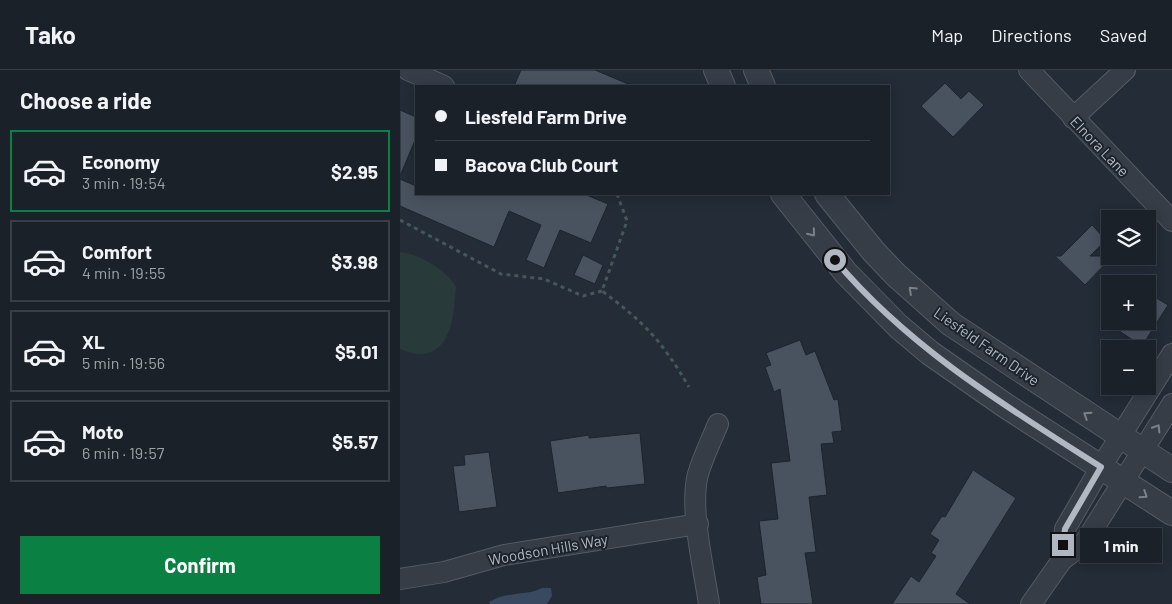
<!DOCTYPE html>
<meta charset="utf-8">
<style>
:root{--surface:#1a2129;--page:#232931;--text:#f1f3f6;--muted:#9fa3a8;--line:#383e46;--accent:#0b8043}
body{margin:0;font-family:Barlow,sans-serif;background:var(--page);color:var(--text);height:100vh;display:flex;flex-direction:column;font-size:19px;white-space:nowrap}
*{box-sizing:border-box;margin:0}
p{font-size:16px;color:var(--muted)}
.icon{flex:none;width:28px;height:28px;fill:none;stroke:currentColor;stroke-width:2;stroke-linecap:round;stroke-linejoin:round}
.map{position:relative;flex:1;overflow:hidden}
.panel{display:flex;flex-direction:column;background:var(--surface);width:400px}
.panel>*{flex:none}
.banner{position:absolute;left:15px;top:15px;width:475px;height:110px;border-radius:0px;box-shadow:0 2px 12px #0003,0 0 0 1px var(--line);display:grid;align-content:center;height:110px;padding:0 20px;background:var(--surface)}
.tools{position:absolute;left:701px;top:140px;display:grid;gap:10px}
.tools a{display:grid;place-items:center;width:55px;height:55px;border-radius:0px;background:var(--surface);box-shadow:0 2px 12px #0003,0 0 0 1px var(--line);font-size:25px}
.end{position:absolute;width:22px;height:22px;margin:-11px;border:6px solid #b1b8c4;background:#111;box-shadow:0 0 0 2px #111}
.from{border-radius:50%}
.bubble{position:absolute;height:35px;border-radius:0px;background:var(--surface);box-shadow:0 2px 12px #0003,0 0 0 1px var(--line);font-size:16px;font-weight:700;line-height:35px;text-align:center}
.banner b{display:flex;align-items:center;gap:18px;height:48px;font-size:19px}
.banner b+b{border-top:1px solid var(--line)}
.banner i{width:12px;height:12px;background:var(--text)}
ul{padding:0;list-style:none}
li{display:flex;align-items:center;gap:15px;height:82px;margin:0 10px 8px;padding:0 10px;border:2px solid var(--line);border-radius:0px}
li div{flex:1}
li b{display:block;font-size:19px}
li em{font-style:normal;font-weight:700}
li.selected{border-color:var(--accent)}
li>.icon{width:45px;height:45px;stroke-width:1.5}
h2{padding:0 20px;font-size:22px;line-height:60px}
.cta{display:flex;gap:10px;margin-top:auto;padding:10px 20px}
.cta a{flex:1;height:58px;border-radius:0px;background:var(--accent);color:#fff;font-size:20px;font-weight:700;line-height:58px;text-align:center}
header{display:flex;align-items:center;gap:30px;box-sizing:border-box;height:70px;padding:0 25px;background:var(--surface);border-bottom:1px solid var(--line)}
header strong{font-size:24px}
nav{display:flex;gap:28px;margin-inline-start:auto;font-size:18px}
main{display:flex;flex:1;min-height:0}
.map>svg:first-child{display:block}
</style>
<header>
<strong>Tako</strong>
<nav><a>Map</a><a>Directions</a><a>Saved</a></nav>
</header>
<main>
<section class="panel">
<h2>Choose a ride</h2>
<ul>
<li class="selected"><svg class="icon" aria-label="car" viewBox="0 0 24 24"><path d="M5 17H2v-5l4-1 3-4h7l3 4 3 1v5h-3M9 17h6M6 11h13"/><circle cx="7" cy="17" r="2"/><circle cx="17" cy="17" r="2"/></svg><div><b>Economy</b><p>3 min · 19:54</p></div><em>$2.95</em></li>
<li><svg class="icon" aria-label="car" viewBox="0 0 24 24"><path d="M5 17H2v-5l4-1 3-4h7l3 4 3 1v5h-3M9 17h6M6 11h13"/><circle cx="7" cy="17" r="2"/><circle cx="17" cy="17" r="2"/></svg><div><b>Comfort</b><p>4 min · 19:55</p></div><em>$3.98</em></li>
<li><svg class="icon" aria-label="car" viewBox="0 0 24 24"><path d="M5 17H2v-5l4-1 3-4h7l3 4 3 1v5h-3M9 17h6M6 11h13"/><circle cx="7" cy="17" r="2"/><circle cx="17" cy="17" r="2"/></svg><div><b>XL</b><p>5 min · 19:56</p></div><em>$5.01</em></li>
<li><svg class="icon" aria-label="car" viewBox="0 0 24 24"><path d="M5 17H2v-5l4-1 3-4h7l3 4 3 1v5h-3M9 17h6M6 11h13"/><circle cx="7" cy="17" r="2"/><circle cx="17" cy="17" r="2"/></svg><div><b>Moto</b><p>6 min · 19:57</p></div><em>$5.57</em></li>
</ul>
<div class="cta"><a>Confirm</a></div>
</section>
<div class="map">
<svg width="772" height="534" viewBox="0 0 772 534">
<rect width="100%" height="100%" fill="#232c37"/>
<path fill="#283a3a" d="M0,182C18,183 48,201 56,217C54,240 53,285 19,284C13,284 6,281 0,279Z"/>
<path fill="#39495f" d="M142,518H151L152,526L147,534H90L89,532C107,521 127,526 142,518Z"/>
<path fill="#495360" stroke="#1d252e" d="M121,0H195L233,16H114Z
M545,13L561,29L569,21L584,35L553,67L521,36Z
M0,40L16,47V68L0,106Z
M0,109L16,116V124H184L208,134L191,173L160,160L144,198L126,190L141,155L109,141L94,177L0,136Z
M692,155L706,170L690,186H713L685,215L655,186H661Z
M183,185L203,195L195,214L174,205Z
M753,226L768,235L742,276L704,251H748V234Z
M400,270L406,285L415,281L434,330L438,329L442,361L432,362L434,373L421,374L427,425L409,427L416,482L405,483L413,534H361L357,507L366,505L359,451L378,449L371,393L390,391L380,319L374,322L365,297L371,295L366,283Z
M240,363L245,414L207,418L206,416L158,423L150,371L189,365V368Z
M89,382L97,437L59,442L53,396L65,395L64,385Z
M573,400L616,428L556,524L570,534H492L511,506L519,512L536,486L531,483L539,470L530,464L542,446L545,447Z"/>
<g fill="none" stroke-linecap="round" stroke-linejoin="round">
<defs>
<path id="minor" d="M8,0L44,16
M629,0L772,151
M673,48L725,0
M662,490L665,459L701,397L772,284
M0,509L44,502L104,485L298,454
M309,534C304,499 289,438 298,404C303,387 311,371 318,354
M631,534L662,490L685,472L772,334"/>
<path id="tertiary" d="M316,0L323,16
M356,0L363,16
M383,124L446,203L498,256L530,283L606,336L772,443
M427,124L474,182L496,205L551,254L772,400"/>
</defs>
<use href="#minor" stroke="#545b65" stroke-width="22"/>
<use href="#tertiary" stroke="#545b65" stroke-width="26"/>
<path stroke="#465759" stroke-width="3" stroke-dasharray="4 4" stroke-linecap="butt" d="M217,124L227,151L202,221C244,252 262,271 289,317
M0,150L101,204L144,209L183,226L202,221"/>
<use href="#minor" stroke="#363d47" stroke-width="20"/>
<use href="#tertiary" stroke="#363d47" stroke-width="24"/>
</g>
<defs><path id="oneway-chevron" d="M-2-3.5L2.5 0L-2 3.5" fill="none" stroke-width="1.6" stroke-linecap="round" stroke-linejoin="round" transform="scale(1.25)"/></defs>
<g stroke="#7a818c">
<use href="#oneway-chevron" transform="translate(412 163) rotate(51)"/>
<use href="#oneway-chevron" transform="translate(512 220) rotate(-137)"/>
<use href="#oneway-chevron" transform="translate(687 345) rotate(-147)"/>
<use href="#oneway-chevron" transform="translate(757 358) rotate(-58)"/>
<use href="#oneway-chevron" transform="translate(744 425) rotate(33)"/>
</g>
<g fill="none" stroke-linecap="round" stroke-linejoin="round">
<path stroke="#b1b8c4" stroke-width="6" d="M435,190C508,277 605,336 701,397L665,459L663,475"/>
</g>
<g text-anchor="middle" dominant-baseline="central" stroke-width="4" stroke-linejoin="round" paint-order="stroke">
<g font-size="15" fill="#b1b8c4" stroke="#1b232c">
<text transform="translate(700 76) rotate(46)">Elnora Lane</text>
<text transform="translate(587 276) rotate(35)">Liesfeld Farm Drive</text>
<text transform="translate(148 479) rotate(-10)">Woodson Hills Way</text>
</g>
</g>
</svg>
<div class="tools">
<a><svg class="icon" aria-label="layers" viewBox="0 0 24 24"><path d="M12 4l9 5-9 5-9-5zM3 14l9 5 9-5"/></svg></a>
<a>+</a>
<a>−</a>
</div>
<i class="end from" style="left:435px;top:190px"></i>
<i class="end" style="left:663px;top:475px"></i>
<div class="bubble" style="left:680px;top:458px;width:82px">1 min</div>
<div class="banner">
<b><i class="from"></i>Liesfeld Farm Drive</b>
<b><i></i>Bacova Club Court</b>
</div>
</div>
</main>
